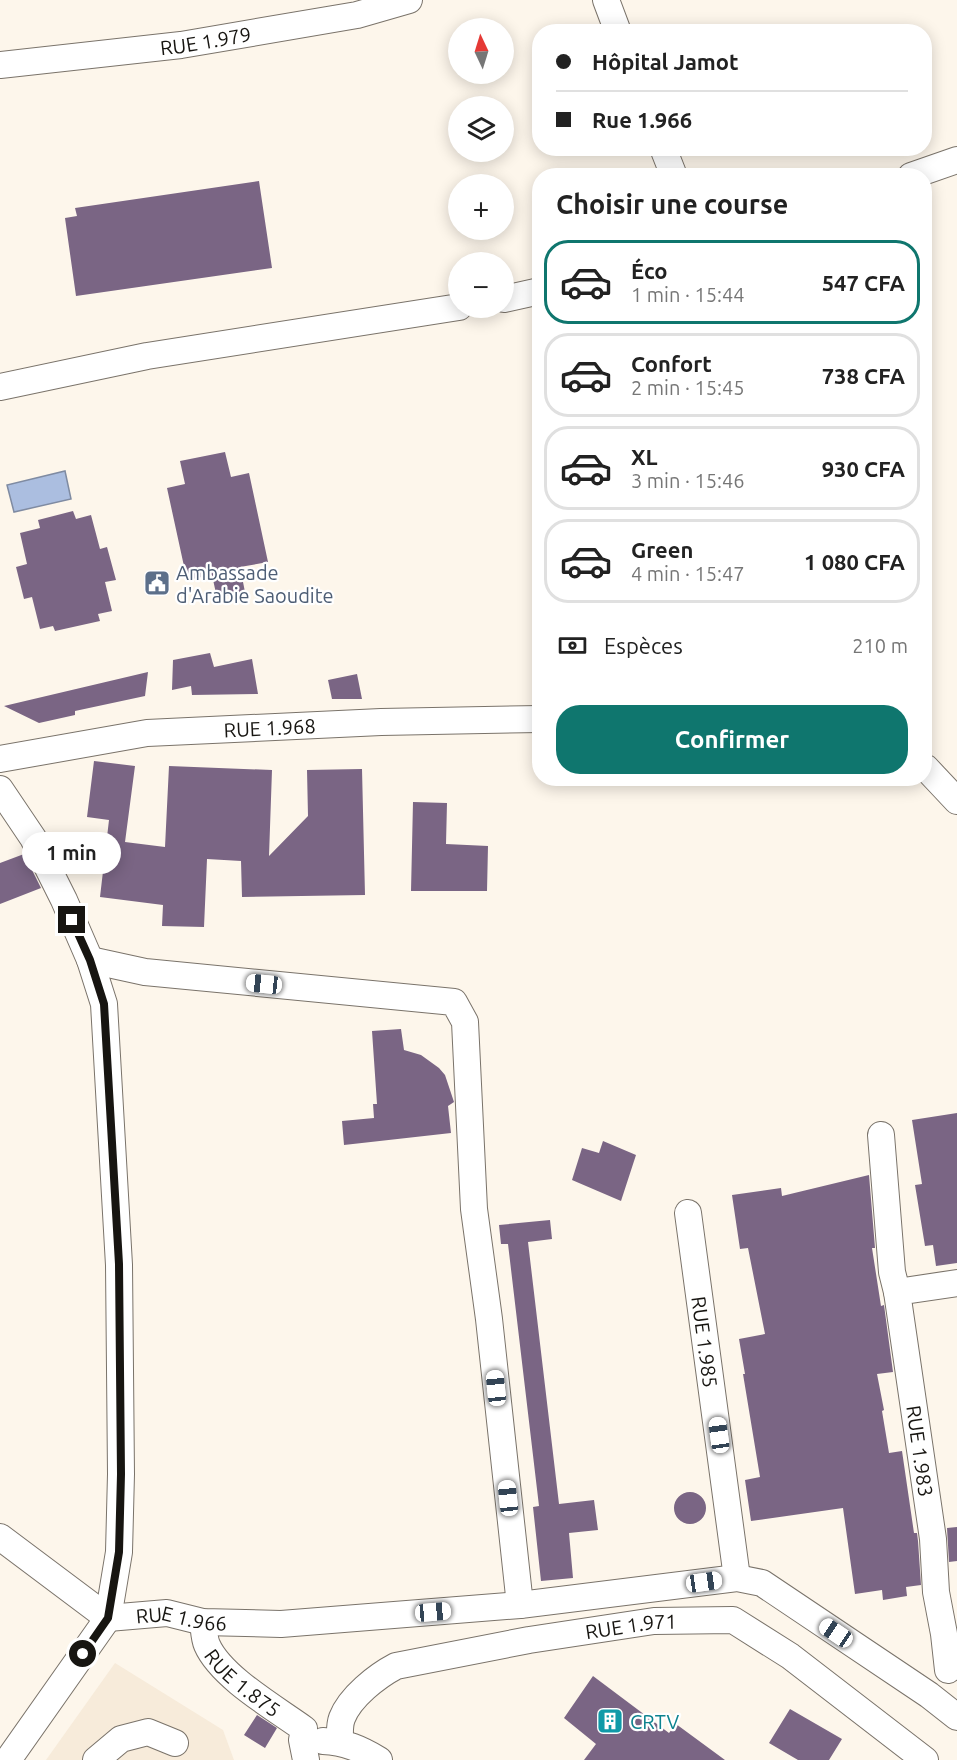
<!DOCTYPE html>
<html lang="fr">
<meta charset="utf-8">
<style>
:root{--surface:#fff;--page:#f6f6f6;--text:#222;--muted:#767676;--line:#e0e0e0;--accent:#0f766e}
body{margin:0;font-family:Ubuntu,sans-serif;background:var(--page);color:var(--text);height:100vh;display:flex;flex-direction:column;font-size:22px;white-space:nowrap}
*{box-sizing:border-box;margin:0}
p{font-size:20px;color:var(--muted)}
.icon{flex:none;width:33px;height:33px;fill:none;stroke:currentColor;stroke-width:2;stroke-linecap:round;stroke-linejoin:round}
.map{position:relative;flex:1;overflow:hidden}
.drawer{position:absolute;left:532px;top:168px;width:400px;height:618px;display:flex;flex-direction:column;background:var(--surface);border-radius:24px;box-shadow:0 3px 15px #0003}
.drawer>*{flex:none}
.guide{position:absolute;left:532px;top:24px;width:400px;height:132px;border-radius:24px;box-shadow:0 3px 15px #0003;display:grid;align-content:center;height:132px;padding:0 24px;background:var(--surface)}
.needle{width:39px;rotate:356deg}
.tools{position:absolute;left:448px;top:18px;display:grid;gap:12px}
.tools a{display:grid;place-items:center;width:66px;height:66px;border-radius:50%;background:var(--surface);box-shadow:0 3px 15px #0003;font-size:30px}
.end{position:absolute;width:27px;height:27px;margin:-14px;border:8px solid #171511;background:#fff;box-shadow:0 0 0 3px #fff}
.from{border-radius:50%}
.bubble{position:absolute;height:42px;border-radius:21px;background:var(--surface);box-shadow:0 3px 15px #0003;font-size:20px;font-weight:700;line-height:42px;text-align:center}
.car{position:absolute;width:18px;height:36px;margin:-18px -9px;border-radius:8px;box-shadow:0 0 4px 2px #0007;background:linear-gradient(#fff 24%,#345 0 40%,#fff 0 76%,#345 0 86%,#fff 0)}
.guide b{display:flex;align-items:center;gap:21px;height:57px;font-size:22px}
.guide b+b{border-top:2px solid var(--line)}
.guide i{width:15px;height:15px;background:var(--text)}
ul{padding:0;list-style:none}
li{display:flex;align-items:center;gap:18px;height:84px;margin:0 12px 9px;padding:0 12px;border:3px solid var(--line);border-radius:24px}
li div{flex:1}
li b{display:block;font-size:22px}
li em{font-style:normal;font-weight:700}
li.on{border-color:var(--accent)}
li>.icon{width:54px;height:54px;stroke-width:1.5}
h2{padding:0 24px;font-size:27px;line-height:72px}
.pay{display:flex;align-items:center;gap:15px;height:66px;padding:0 24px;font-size:22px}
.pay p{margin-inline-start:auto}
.button{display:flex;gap:12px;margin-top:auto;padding:12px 24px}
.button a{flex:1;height:69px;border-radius:24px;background:var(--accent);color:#fff;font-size:24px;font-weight:700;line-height:69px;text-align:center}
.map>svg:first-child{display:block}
</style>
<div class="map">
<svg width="957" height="1760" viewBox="0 0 957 1760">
<rect width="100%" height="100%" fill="#fdf6eb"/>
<path fill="#f7ebda" d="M115,1663L223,1730L234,1760H46Z"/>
<path fill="#abbee0" stroke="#7f8ba2" stroke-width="1.5" d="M65,471L71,499L14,512L7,485Z"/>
<path fill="#7a6584" d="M259,181L272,268L76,296L65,218L77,216L75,208Z
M225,452L231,477L249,473L268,562L240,567L245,592L217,598L212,575L187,580L167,488L185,484L180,461Z
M73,511L76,519L91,515L100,549L107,547L116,580L105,582L112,611L98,614L100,621L55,631L53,626L40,629L32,597L24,599L16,567L27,564L20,533L40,528L38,520Z
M210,653L214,667L252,659L258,694L192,695L191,686L172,690L173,660Z
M148,672L145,696L75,711V715L39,723L4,706Z
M357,674L362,699H332L328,680Z
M94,761L135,766L125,842L165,847L169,766L272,770L269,856L308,816L307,770L362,769L365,895L242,897L241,861L207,859L204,927L162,926L163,905L100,897L109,820L87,817Z
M413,802L447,803L446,844L488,846L487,891H411Z
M24,854L41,888L0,904V863Z
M401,1029L404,1050L421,1055L439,1068L445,1075L454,1102L448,1106L451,1133L344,1145L342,1121L374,1118L373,1104H377L372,1031Z
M957,1113V1263L936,1266L933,1245L925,1246L915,1185L922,1184L912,1120Z
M603,1141L636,1155L621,1201L572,1180L582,1148L599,1153Z
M869,1175L875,1248H872L881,1306L884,1305L893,1372L877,1374L884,1410L882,1411L889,1453L902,1451L914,1533H917L918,1541L921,1585L906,1587L907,1596L883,1600L882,1590L855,1594L843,1508L751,1521L745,1480L760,1477L743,1374H745L739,1339L765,1334L748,1248L740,1249L732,1195L781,1188L782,1196Z
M550,1220L552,1239L528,1242L559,1504L594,1500L598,1530L569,1533L573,1578L541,1581L533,1507L539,1506L508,1244H501L499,1225Z
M674 1508a16 16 0 1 1 32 0a16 16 0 1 1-32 0Z
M957,1527V1561L949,1562L947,1528Z
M593,1676L669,1733L676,1724L725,1760H584L596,1744L564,1718Z
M790,1709L842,1739L829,1760H798L769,1743Z
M257,1715L277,1728L265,1748L244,1735Z"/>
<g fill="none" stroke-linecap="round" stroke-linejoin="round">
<defs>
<g id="minor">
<path d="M606,0L618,32"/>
<path id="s1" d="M0,65L181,45L357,15L409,0"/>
<path d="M663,148L674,176"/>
<path d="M911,176L957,160"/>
<path d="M504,299L540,291"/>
<path d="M0,387L147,356L459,307"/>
<path id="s2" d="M0,759L147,733L381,722L540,719"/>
<path d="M926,768L957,801"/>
<path d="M0,789L33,838L64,900L90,960L104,1004L119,1265L121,1474L119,1552L108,1618L8,1760"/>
<path d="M90,960L145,972L454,1002L465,1022L474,1209L489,1319L520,1605"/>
<path d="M881,1135L892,1272L897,1292"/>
<path id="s3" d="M688,1213L737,1578"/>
<path d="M0,1537L108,1618"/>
<path id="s4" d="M108,1618L167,1613L203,1622L281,1624L520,1605L737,1578L762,1583L929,1695L957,1717"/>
<path id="s5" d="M203,1622C204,1629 204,1638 207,1645C221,1677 275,1708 304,1729L302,1740L306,1760"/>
<path d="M948,1670L944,1634L936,1592L933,1539L897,1292L957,1283"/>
<path d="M323,1741C345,1742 361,1749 379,1760"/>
<path id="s6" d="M340,1742C340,1734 339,1726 342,1718C350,1697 377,1676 396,1666L529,1640L654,1621L733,1620L790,1656L925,1760"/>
<path d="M96,1760L121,1739L148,1732L175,1743"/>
</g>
</defs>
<use href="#minor" stroke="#7a736a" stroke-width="28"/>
<use href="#minor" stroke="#fff" stroke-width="26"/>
</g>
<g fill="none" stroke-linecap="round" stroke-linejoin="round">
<path stroke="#171511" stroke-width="8" d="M72,920L90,960L104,1004L119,1264L121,1474L119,1552L108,1618L83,1654"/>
</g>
<defs>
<symbol id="civic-square" viewBox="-11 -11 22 22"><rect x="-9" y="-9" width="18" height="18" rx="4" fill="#5c6f8a" stroke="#fff"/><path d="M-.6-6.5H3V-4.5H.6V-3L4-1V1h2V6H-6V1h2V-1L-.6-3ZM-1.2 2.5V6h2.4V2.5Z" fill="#fff"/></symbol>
<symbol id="building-square" viewBox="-11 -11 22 22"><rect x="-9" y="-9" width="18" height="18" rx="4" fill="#0f9aa8" stroke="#fff"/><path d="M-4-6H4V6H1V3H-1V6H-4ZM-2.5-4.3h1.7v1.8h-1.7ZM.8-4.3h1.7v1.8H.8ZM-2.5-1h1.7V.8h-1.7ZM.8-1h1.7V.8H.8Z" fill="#fff"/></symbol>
</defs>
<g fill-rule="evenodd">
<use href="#civic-square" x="142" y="568" width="30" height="30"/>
<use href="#building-square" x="595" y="1706" width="30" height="30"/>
</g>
<g text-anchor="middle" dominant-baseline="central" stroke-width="4.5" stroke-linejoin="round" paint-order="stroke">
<g font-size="20" fill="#171511" stroke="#fff">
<text stroke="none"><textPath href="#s1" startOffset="207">RUE 1.979</textPath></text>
<text stroke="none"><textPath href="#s2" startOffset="272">RUE 1.968</textPath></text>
<text stroke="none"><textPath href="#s3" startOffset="130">RUE 1.985</textPath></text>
<text transform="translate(920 1451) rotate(82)">RUE 1.983</text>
<text stroke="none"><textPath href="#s4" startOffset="74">RUE 1.966</textPath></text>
<text stroke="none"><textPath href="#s6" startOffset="339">RUE 1.971</textPath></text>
<text stroke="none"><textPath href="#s5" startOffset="76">RUE 1.875</textPath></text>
</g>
<g font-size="20" fill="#4e5e75" stroke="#fff" text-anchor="start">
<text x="176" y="572">Ambassade<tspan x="176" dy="23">d'Arabie Saoudite</tspan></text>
</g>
<g font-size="20" fill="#0d838f" stroke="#fff" text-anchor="start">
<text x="630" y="1721">CRTV</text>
</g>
</g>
</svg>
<div class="tools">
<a><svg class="needle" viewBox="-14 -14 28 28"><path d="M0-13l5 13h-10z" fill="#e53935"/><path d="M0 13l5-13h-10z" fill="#767676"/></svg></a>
<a><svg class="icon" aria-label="layers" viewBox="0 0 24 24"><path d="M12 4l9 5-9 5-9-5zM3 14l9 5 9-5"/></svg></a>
<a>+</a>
<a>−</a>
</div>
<i class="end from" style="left:83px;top:1654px"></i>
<i class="end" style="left:72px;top:920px"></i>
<div class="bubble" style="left:22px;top:832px;width:99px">1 min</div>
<i class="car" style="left:264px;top:984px;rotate:276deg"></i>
<i class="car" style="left:496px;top:1388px;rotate:354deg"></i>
<i class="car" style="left:719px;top:1435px;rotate:352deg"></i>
<i class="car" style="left:508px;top:1498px;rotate:354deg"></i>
<i class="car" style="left:704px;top:1582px;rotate:82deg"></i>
<i class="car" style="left:433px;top:1612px;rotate:85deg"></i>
<i class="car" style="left:836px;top:1633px;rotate:304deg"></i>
<div class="guide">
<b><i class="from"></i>Hôpital Jamot</b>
<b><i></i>Rue 1.966</b>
</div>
<section class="drawer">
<h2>Choisir une course</h2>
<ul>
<li class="on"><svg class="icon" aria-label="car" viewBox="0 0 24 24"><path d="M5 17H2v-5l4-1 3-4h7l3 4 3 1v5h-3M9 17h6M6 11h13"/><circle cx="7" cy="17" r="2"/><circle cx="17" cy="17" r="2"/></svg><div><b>Éco</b><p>1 min · 15:44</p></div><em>547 CFA</em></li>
<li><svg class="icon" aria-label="car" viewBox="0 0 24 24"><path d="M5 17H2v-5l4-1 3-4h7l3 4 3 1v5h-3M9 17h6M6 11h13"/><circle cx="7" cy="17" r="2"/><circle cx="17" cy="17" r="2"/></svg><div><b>Confort</b><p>2 min · 15:45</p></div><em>738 CFA</em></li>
<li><svg class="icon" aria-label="car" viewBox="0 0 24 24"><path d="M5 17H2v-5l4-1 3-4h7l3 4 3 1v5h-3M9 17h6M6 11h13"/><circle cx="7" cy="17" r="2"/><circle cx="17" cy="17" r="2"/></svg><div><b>XL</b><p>3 min · 15:46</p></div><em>930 CFA</em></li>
<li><svg class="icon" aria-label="car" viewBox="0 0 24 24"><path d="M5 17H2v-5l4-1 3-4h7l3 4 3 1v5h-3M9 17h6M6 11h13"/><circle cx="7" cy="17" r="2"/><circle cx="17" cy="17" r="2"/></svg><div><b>Green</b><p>4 min · 15:47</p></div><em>1 080 CFA</em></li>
</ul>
<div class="pay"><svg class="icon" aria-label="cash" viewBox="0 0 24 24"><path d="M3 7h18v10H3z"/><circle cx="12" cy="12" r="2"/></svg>Espèces<p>210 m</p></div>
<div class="button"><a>Confirmer</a></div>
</section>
</div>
